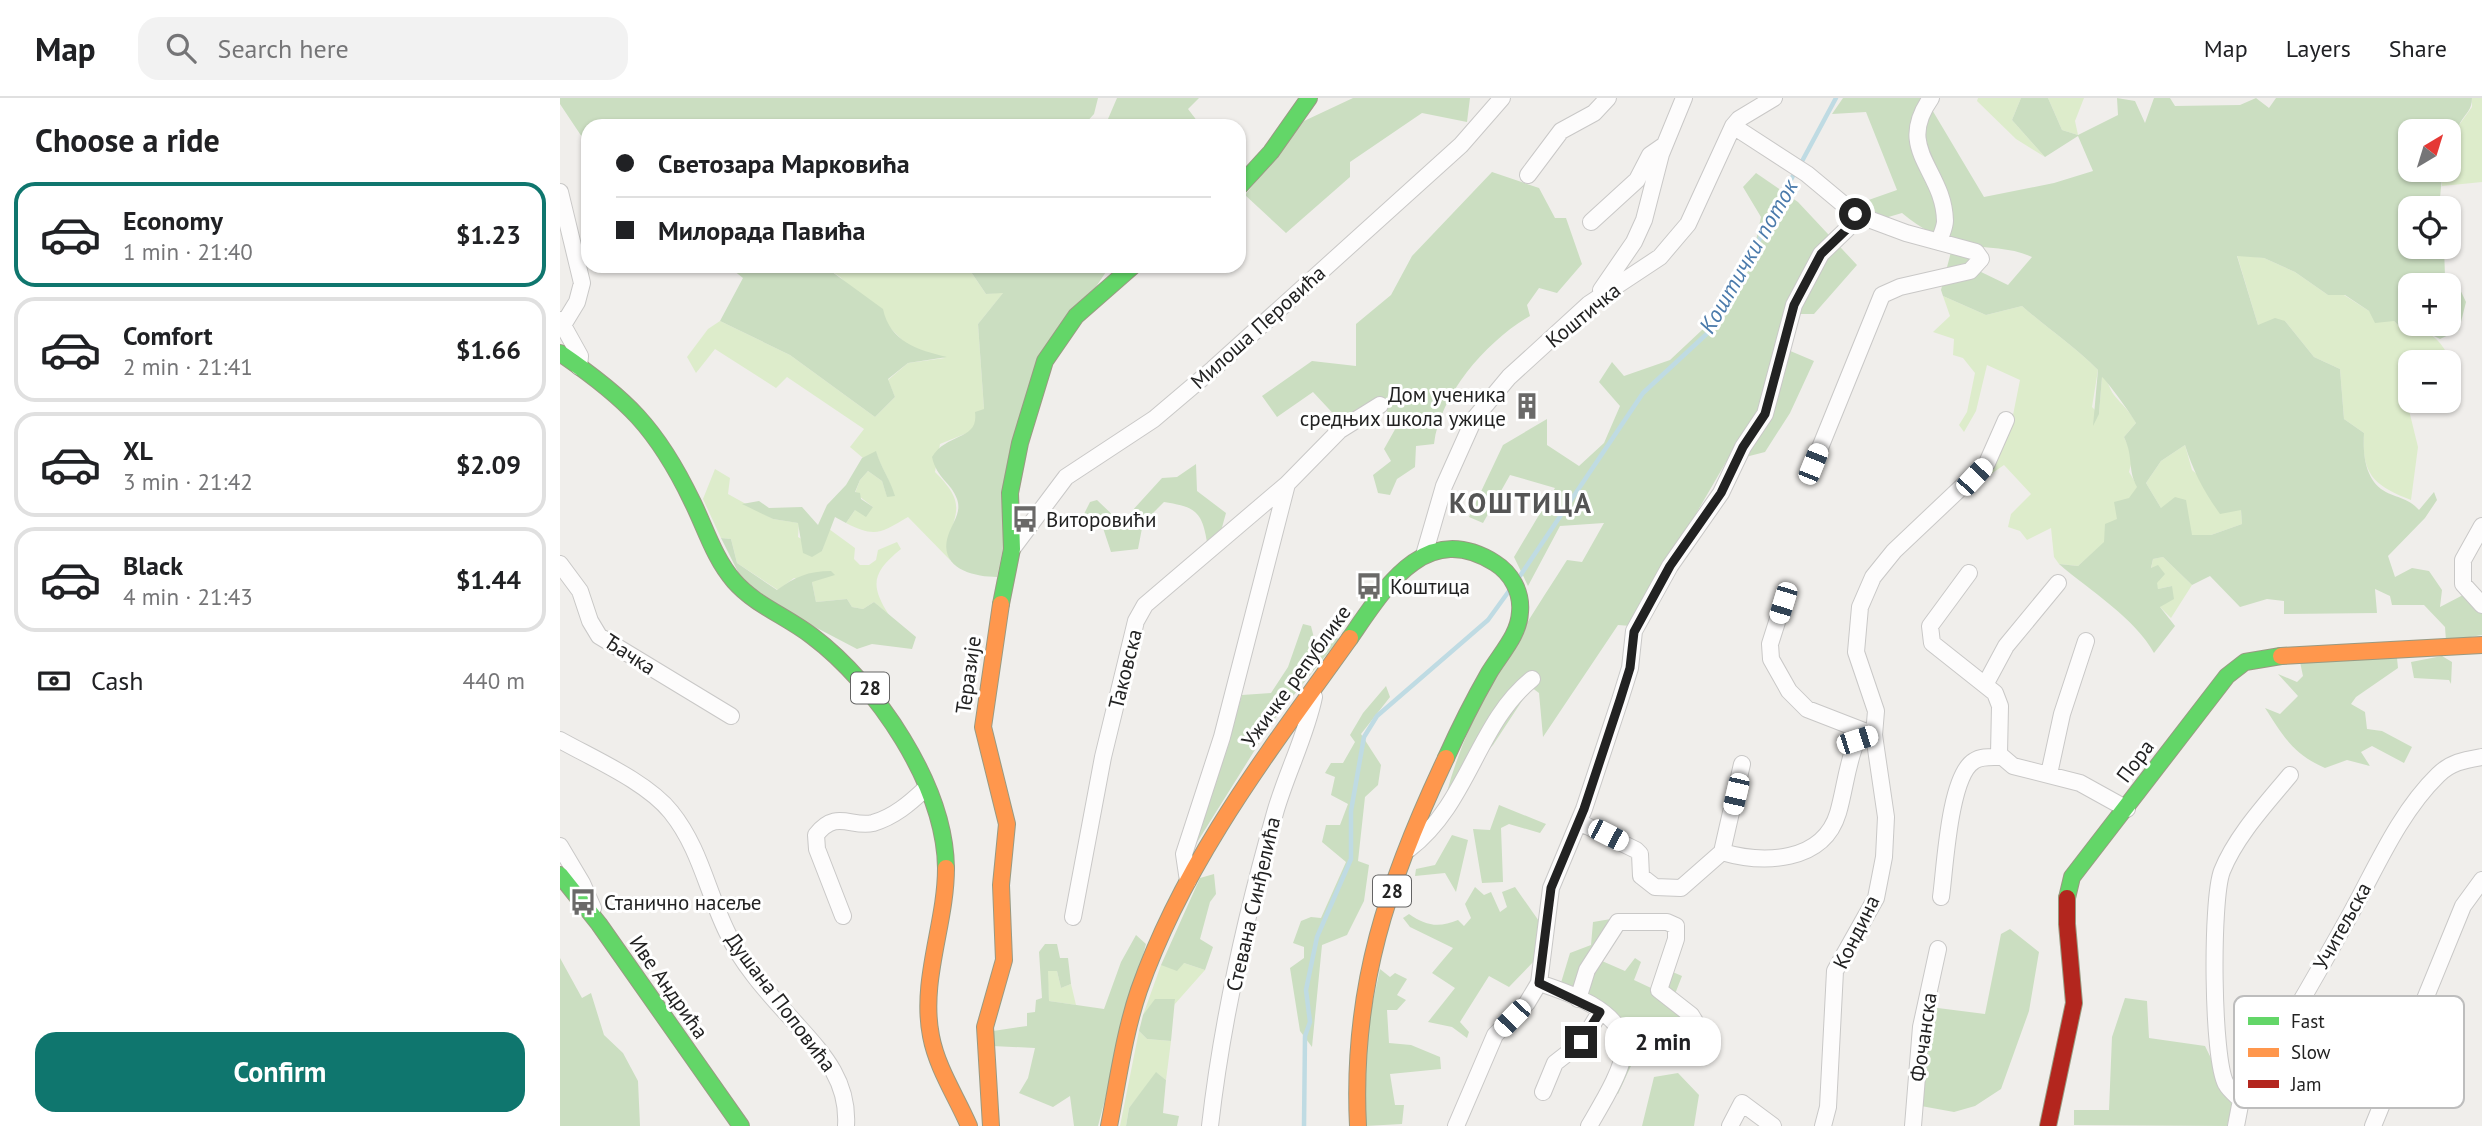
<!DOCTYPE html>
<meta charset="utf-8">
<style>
:root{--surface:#fff;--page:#f2f2f2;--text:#202124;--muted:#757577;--line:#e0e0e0;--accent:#0f766e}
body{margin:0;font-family:"PT Sans",sans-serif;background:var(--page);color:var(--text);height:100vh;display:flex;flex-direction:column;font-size:26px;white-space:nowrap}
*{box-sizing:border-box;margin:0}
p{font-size:23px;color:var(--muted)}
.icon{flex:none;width:38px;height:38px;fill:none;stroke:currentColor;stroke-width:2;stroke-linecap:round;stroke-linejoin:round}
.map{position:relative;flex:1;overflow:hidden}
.panel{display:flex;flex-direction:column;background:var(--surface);width:560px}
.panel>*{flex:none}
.top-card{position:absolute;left:21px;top:21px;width:665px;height:154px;border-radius:21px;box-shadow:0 2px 5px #0004;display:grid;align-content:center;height:154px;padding:0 35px;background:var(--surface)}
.needle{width:46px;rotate:38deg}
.fabs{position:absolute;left:1838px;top:21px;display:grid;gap:14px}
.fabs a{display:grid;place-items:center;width:63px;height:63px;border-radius:14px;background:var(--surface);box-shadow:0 2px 5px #0004;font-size:35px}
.end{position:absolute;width:32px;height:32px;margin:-16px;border:9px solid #222;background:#fff;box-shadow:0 0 0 4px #fff}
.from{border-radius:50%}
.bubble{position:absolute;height:49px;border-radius:21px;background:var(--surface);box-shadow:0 2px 5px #0004;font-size:23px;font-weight:700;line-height:49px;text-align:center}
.car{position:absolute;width:21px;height:42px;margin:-21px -10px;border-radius:9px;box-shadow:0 0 5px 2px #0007;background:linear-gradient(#fff 24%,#345 0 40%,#fff 0 76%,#345 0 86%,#fff 0)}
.top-card b{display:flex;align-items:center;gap:24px;height:66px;font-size:26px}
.top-card b+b{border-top:2px solid var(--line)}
.top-card i{width:18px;height:18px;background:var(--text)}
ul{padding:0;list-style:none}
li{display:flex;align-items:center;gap:21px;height:105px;margin:0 14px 10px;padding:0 21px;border:4px solid var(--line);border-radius:21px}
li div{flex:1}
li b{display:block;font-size:26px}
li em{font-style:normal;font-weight:700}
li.current{border-color:var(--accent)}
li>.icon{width:63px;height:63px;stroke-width:1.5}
h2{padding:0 35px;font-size:32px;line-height:84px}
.pay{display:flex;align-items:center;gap:18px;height:77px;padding:0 35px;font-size:26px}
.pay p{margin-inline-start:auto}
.primary-button{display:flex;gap:14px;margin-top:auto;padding:14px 35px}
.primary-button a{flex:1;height:80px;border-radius:21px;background:var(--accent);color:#fff;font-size:28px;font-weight:700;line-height:80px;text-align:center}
header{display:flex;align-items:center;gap:42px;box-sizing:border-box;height:98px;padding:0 35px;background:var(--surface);border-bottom:2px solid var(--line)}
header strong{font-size:33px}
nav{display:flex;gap:38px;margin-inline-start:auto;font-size:24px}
.search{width:490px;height:63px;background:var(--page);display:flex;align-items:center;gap:18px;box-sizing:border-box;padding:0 24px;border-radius:21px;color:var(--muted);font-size:26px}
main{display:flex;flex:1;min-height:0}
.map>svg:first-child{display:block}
</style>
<header>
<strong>Map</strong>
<div class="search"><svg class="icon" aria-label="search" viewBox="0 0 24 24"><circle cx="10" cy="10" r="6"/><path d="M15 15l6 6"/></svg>Search here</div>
<nav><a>Map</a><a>Layers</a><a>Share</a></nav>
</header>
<main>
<section class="panel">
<h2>Choose a ride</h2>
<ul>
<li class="current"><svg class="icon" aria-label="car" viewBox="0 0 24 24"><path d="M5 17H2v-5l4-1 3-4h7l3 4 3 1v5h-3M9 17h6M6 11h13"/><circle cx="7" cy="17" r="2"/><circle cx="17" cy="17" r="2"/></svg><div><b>Economy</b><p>1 min · 21:40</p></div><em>$1.23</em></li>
<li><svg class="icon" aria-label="car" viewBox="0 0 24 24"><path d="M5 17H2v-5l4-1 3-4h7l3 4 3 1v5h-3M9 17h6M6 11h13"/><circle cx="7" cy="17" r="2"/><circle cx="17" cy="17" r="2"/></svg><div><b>Comfort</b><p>2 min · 21:41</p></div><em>$1.66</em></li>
<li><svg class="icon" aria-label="car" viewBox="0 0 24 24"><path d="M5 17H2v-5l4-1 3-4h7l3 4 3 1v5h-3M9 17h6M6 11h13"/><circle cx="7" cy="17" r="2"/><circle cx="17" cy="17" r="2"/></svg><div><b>XL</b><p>3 min · 21:42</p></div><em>$2.09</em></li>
<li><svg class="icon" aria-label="car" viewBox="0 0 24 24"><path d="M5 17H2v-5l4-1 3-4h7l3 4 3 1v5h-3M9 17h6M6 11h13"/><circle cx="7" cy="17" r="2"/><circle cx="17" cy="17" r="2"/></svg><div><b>Black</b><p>4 min · 21:43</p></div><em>$1.44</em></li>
</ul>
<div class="pay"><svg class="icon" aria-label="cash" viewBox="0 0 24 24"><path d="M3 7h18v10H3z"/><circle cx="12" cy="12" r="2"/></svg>Cash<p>440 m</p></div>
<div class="primary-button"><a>Confirm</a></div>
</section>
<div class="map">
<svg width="1922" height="1028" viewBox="0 0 1922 1028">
<rect width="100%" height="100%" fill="#f0eeeb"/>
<path fill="#ddeccb" d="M1418,0H1461L1452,22L1485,59L1456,41L1417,3Z
M1488,0H1524L1515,23L1518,37L1502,32Z
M1912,0H1922V84L1882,88V79L1893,61L1899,27L1912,9Z
M1677,157L1704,160L1735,174L1768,197H1784L1809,213L1834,223L1843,232C1871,229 1881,243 1893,266L1888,271V264H1850V294L1846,300L1858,349L1851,402C1814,388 1801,376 1804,335L1784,321L1780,271L1754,259L1725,223L1698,227Z
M264,168H407L426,196L444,194L418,226L424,311L412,333L380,346L375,374C416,414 384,418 390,462L348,419C321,435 315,440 286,425L295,412L313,409L295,395L300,382L308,373L322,383L327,398H334C330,381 321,370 316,354L303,360L290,349L304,331L227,279L216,290L155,251L136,275L127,259L148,231L160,223L230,257L315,319L335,299L328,282L348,265L385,260L351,251L280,179Z
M1383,198L1426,217L1462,208C1487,230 1514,248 1538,272L1532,309L1539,316L1542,278C1549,284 1549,290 1554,297C1562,307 1570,313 1576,325L1564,339L1573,358L1569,374L1578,389L1545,444L1518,468L1499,466L1494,459L1491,430L1467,442L1460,433L1448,429L1451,416L1471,396L1444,367L1431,376L1428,370L1451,327L1460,282L1427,267L1416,313L1404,334L1399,327L1407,314L1415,275L1403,260L1393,257L1394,241L1373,234L1390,218Z
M1625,347L1632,372L1681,412L1682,426L1651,437H1632L1601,410L1586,385L1601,363Z
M155,371L170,380L168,396L213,421L239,425L238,439L262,453L269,431L295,450L294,461L300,467H309L316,462L318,452L337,444L341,451C313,474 309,486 329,517L314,504L303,511L292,509L287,501L256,504L252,484L234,480L218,492L177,465L171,441L161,440L143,401Z
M1603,459L1632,487L1611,520L1600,509L1612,488L1598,491L1591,471L1593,461Z
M624,865L645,872L614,907L615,902L583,917L601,867Z
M487,873H497L501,890L511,886L516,907L489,903Z
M579,933L587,941L611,943L606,982L597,975L569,1010L566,1028H560Z"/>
<path fill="#cbdec1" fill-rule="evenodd" d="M0,0H538L534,16L523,28H28V48L0,6Z
M557,0H639L628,11L641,28H545Z
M793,0H910L907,24L862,15L790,64V79L726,135L685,97L744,23Z
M1283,0H1377L1371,10L1424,99L1494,85L1533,73L1518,38L1485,59L1452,22L1461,0H1488L1502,32L1518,37L1558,17L1557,0L1575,3L1585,25L1594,0H1610L1615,8L1680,7L1696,0L1709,10L1716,0H1912C1912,12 1906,15 1900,25C1893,39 1897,56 1888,69V33H1850V72H1887L1882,79L1879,110H1850V149H1884L1885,178L1897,185L1906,204L1899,232L1880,241L1860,231L1843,232L1834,223L1815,225L1809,213L1785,197H1768L1735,174L1704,160L1677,158L1698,227L1715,220L1725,223L1754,259L1780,271L1784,321L1804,335C1803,354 1804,377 1821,391C1834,400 1848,399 1859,412L1874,394L1877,402L1865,420L1828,458L1835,479L1852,470L1869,473L1882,492L1880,509L1905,496L1922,513V537L1886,543L1885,529L1864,507H1832L1830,498L1815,491L1817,515L1724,516V503L1707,501L1680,509L1650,478L1632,487L1603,459L1593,461L1591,470L1598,467L1605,476L1597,485L1598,491L1612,488L1614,501L1600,509L1615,528L1594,555C1576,521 1529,492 1499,466L1518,468L1544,444L1545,426L1557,421L1554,404L1569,400L1577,389C1567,370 1574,360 1564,339L1576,325C1572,317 1547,283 1542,279L1539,316L1533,328L1538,272C1514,248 1487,230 1462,208L1426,217L1383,198L1381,192L1391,154L1409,160L1419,173L1448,187L1472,159C1451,149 1429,151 1406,147C1381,142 1361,131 1342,115L1325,120L1300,105L1337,92L1306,14L1272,16ZM1850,187H1888V226H1850ZM1625,347C1633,373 1644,394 1660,416L1681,412L1682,426L1651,437H1632L1626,402L1615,399L1601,410L1586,385L1601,363Z
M932,74L979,90L995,120H1006L1022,166L997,195L979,190L967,207L970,218C928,242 880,296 874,346L856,348L855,369L837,381L830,397L818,395L813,377L831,363L824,351L838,326L826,312L807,307L781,324L753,294L717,319L702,298L752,263L796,268V226L831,197L852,158Z
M1196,75L1238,104L1297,167L1254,216H1237L1228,252L1254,263L1230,315L1205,354L1166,364L1071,528L1058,527L983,639L979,595L971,589L933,647L887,694C910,608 960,536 1007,462L1022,464L1044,425L1000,428L968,488L954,459L995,390L950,377L923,425L909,419L943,347L987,321V347L1019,368L1044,345L1060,308L1039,284L1052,264L1064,278L1110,262L1142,232L1190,171L1201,119L1183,89Z
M168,168H264L323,211C330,244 358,252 387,259L348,265L328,281L335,299L315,319L230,257L160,223L183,180Z
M407,168H550L480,272L437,479C413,479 378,470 388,438C392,425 402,415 397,401C391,384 377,381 372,359C387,334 419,343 415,314L424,311L418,226L443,195L426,196Z
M316,353C321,370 330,381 335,398L327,399L322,383L308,373L300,382L295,394L300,395L301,401L313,409L306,419L295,412L286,425L275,419L262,453L252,459L243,455L238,425L213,421L182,406L199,403L209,410L242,409L258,427L267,407L286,387L302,360Z
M636,366L637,393L666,415L661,433L647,444C642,412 634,409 604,404L583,425L578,451L551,454L542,427L520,424L530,404L537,402L561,425L602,380L617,379Z
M161,440L171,441L177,465L217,492C235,479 248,473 271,473L275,477L252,484L256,504L287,501L292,509L303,511L314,504L356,539L352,551L312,546L297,551L234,518L182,482Z
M743,526L751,528L755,544L765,535L779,541L713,623L636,746L682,597L711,595L728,569Z
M1882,558L1892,564L1891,586L1889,582L1854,580L1851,564Z
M1837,560L1838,570L1796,599L1791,606L1805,614L1807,631L1822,633L1852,649L1844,665L1812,648L1801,654L1810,668L1787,662L1765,670C1733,656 1724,639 1705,610L1720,616L1738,598L1718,576L1737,584L1743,578L1740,564Z
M826,588L830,599L801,636L821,667L818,687L805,699L798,763L809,767L804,803L787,837L762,847L752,949L740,933L730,870L744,860V849L733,845L741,823L751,819L761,820L786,764L762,744L766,727H780L788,706L771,697L775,679L765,675L771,665H783L795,644L790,637L803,615Z
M939,707L986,726L980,735L949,726L941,730L943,784L922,785L913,731L930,732Z
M892,737L908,742L896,794L885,775L855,778L856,771L875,767Z
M654,776L656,796L650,804L640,841L653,849L645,872L624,865L617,873L601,867L640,780Z
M915,789L924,797L931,794L940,814L947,809L942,794L955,789L981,826L978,859L949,889L929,878L900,924L909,934L907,940L892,929L868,924L895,890L872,875L893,850L850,829L843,820L849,816C866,828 879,830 898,822L904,828L911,820L905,806Z
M1057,820L1042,863L1065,873L1075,860L1081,864L1074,882L1091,890L1101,869L1122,878L1115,896L1128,906L1122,943L1109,935L1089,932V954L1076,957L1058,996L1042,989L1060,950L1052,917L1000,888L1010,855L1031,847L1033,824Z
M1450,831L1479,854L1469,913L1441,991L1415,1008L1394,1014L1361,1008L1370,909L1425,916L1441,836Z
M576,837L586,846L538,1028H514L510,998L493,1009L459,995L468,980L475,950L432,948L433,933L467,928V915L475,914L476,902L482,900L479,854L485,846H497L500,860H508L511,886L501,890L497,873H488L489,903L544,911L561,864Z
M0,860L22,900L31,895L44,937L63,955L78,983L80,1028H0Z
M820,871L830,879L835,875L847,881L837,897L846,902L837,912H827L829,945L851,947L880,959L881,971L830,976L835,1007H844L842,1026L805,1028L803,950Z
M1565,900L1587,903L1589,940L1645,948L1673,1005L1667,1028L1514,1027V1012H1549L1552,939Z
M595,901H615L611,943L587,941L579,933L583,917Z
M596,974L606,982L603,1015L619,1018L617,1028H566L569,1010Z
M1118,975L1139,997L1134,1028H1082L1094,979Z"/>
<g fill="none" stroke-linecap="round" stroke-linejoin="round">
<path stroke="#bfdbe3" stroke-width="4.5" d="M1240,67L1276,0
M960,478L1083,295L1152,231L1235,74
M744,1028L745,938L750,924L746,892L757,839L791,761V713L804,639L817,618L928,522L949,493"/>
<defs>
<path id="street" d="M1371,0C1334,52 1384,71 1385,123C1385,129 1381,137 1379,144
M1173,28L1247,76L1295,116L1346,135L1416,154L1421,161L1410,173L1340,189L1322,197L1253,367
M968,77L1001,33L1034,15L1048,0
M0,94L22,185L17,204L3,227
M1031,124L1077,82L1090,57L1103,48
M1041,192L1074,144L1084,122L1101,56L1124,0
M0,222L20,258L19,269
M1922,428L1903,462V486L1922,507
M452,451L506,379L594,321L653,271L901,47L942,0
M864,457L884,388L914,321L949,279L1029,206L1100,159L1128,126L1173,28L1179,21L1214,0
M0,466L20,493L30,523L39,538L171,618
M1409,475L1370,528L1372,545L1435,595L1440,608L1439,656L1453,668L1520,685L1567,711
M1223,505L1210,546L1211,561L1229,593L1247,611L1314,637
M1425,587L1446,548L1498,485
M0,642C34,661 87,684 111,714C140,750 147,793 167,834C181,865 207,894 230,919C260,953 289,980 286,1028
M1489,676L1502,616L1526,543
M1019,724L1076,752L1080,756L1081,778L1095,789L1121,790L1162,754L1182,666
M0,748L22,785L33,810
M849,751C909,705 917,625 972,581
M1162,754C1203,766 1263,765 1278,715C1285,691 1287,665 1297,642L1314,637
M628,783L624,756L662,639L727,386
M1381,799C1385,771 1389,678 1414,663C1421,658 1431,659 1440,659
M283,818L257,751L256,737C276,711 291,730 313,725C334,719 350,705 365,691
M513,819L543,659L576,523L585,507L727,386L780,332L820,307
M979,885C1007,894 1061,912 1064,947C1066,968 1040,1009 1029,1028
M1018,901L1027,872L1058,824H1107L1116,828V841L1099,892L1131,917L1150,948
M983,994L995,965L1022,944L1040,914
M1681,1002C1676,997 1669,992 1666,986C1652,961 1651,802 1662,773C1676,738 1706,706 1730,677
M650,1028C662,922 686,817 715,715C726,676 746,638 754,599
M896,1028L935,937L967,905L979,885L991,790L1024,711L1060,602L1070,570L1074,533L1110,468L1161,395L1183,349L1205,316L1234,207L1261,156L1287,131L1295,116
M1170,1028L1182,1005L1213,1028
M1263,1028L1268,1009L1275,873L1316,800L1324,759L1326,719L1314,637L1316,613L1296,554L1300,509L1313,479L1334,453L1427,365L1446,322
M1353,1028L1361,929L1378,851
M1676,1028L1681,1002C1719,942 1755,880 1790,817C1816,770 1839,715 1878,677C1891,664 1905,662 1922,659
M1813,1028L1903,808L1922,782"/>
<path id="fast" d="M679,89L711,54L749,0
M0,255C66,300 97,330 132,403C145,429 154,460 174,483C195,507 226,518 252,538C316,586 385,687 386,770
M441,506L452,451L450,395L460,345L485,263L516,218L573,168
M790,540C824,491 865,421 935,465C951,475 962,494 960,514C959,537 941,555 929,575C913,603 899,631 886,660
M0,777L39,826L181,1028
M1507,800L1512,779L1667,578L1685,564L1721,558"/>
<path id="slow" d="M1721,558L1922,547
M386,770C386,826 360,882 371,938C377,970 396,998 409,1028
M431,1028L425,929L444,862L441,787L447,726L423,629L441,506
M549,1028C558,983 564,936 579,892C625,761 710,652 790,540
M798,1028C791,890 828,783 886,660"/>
<path id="jam" d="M1488,1028L1514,905L1507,826V800"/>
</defs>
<use href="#street" stroke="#c9c8c7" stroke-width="18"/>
<use href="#fast" stroke="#999a82" stroke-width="18"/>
<use href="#slow" stroke="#999a82" stroke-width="18"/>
<use href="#jam" stroke="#999a82" stroke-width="18"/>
<use href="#street" stroke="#fdfcfc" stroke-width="16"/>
<use href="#fast" stroke="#63d668" stroke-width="16"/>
<use href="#slow" stroke="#ff974d" stroke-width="16"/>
<use href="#jam" stroke="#b3261e" stroke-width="16"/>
</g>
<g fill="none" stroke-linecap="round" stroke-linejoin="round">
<path stroke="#222" stroke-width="9" d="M1021,944L1040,914L979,885L991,790L1024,711L1060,602L1070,570L1074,534L1110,468L1161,395L1183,349L1205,316L1234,207L1261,156L1287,131L1295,116"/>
</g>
<defs>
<symbol id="building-bare" viewBox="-9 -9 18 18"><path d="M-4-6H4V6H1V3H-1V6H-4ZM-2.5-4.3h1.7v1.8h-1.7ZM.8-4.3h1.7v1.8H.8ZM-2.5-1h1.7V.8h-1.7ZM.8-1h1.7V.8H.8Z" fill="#6a6968" stroke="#fff" stroke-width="2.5" paint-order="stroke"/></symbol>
<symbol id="bus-bare" viewBox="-9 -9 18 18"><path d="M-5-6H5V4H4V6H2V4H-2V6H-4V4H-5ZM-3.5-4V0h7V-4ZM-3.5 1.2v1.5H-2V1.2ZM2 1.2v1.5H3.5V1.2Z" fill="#6a6968" stroke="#fff" stroke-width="2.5" paint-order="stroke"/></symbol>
</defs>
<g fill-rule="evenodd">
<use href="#building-bare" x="948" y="289" width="38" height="38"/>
<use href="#bus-bare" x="446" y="402" width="38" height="38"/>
<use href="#bus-bare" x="790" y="469" width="38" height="38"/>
<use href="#bus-bare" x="4" y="785" width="38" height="38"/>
</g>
<g text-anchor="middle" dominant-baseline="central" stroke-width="6" stroke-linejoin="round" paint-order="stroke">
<g fill="#fff" stroke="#646464" stroke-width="2">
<rect x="291" y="574.5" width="38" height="31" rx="5"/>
<rect x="813" y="777.5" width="38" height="31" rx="5"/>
</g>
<g font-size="19" font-weight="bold" fill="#222">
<text x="310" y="590">28</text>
<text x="832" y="793">28</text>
</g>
<g font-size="21" fill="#222" stroke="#fff">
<text transform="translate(1023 217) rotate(-39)">Коштичка</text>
<text transform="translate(698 229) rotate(-42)">Милоша Перовића</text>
<text transform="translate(70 556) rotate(33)">Ђачка</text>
<text transform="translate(565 571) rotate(-76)">Таковска</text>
<text transform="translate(408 577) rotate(-82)">Теразије</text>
<text transform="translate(736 578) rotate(-54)">Ужичке републике</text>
<text transform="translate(1575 663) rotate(-53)">Пора</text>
<text transform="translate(693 806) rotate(-77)">Стевана Синђелића</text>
<text transform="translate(1782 828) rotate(-61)">Учитељска</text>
<text transform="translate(1296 834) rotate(-64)">Кондина</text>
<text transform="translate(109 889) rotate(55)">Иве Андрића</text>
<text transform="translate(221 904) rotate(53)">Душана Поповића</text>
<text transform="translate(1363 939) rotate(-82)">Фочанска</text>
</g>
<g font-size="21" fill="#222" stroke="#fff" text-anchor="start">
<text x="946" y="296" text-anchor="end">Дом ученика<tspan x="946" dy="24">средњих школа ужице</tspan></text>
<text x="486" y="421">Виторовићи</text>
<text x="830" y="488">Коштица</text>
<text x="44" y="804">Станично насеље</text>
</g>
<g font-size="23" font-style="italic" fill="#4a7aab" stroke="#fff">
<text transform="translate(1188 158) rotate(-60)">Коштички поток</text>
</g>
<g font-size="28" font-weight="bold" letter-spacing="2" fill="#555" stroke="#fff">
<text x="961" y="404">КОШТИЦА</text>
</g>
</g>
<rect x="1674" y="898" width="230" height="112" rx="10" fill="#fff" stroke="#bdbdbd" stroke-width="2"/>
<rect x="1688" y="919" width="31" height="8" fill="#63d668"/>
<rect x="1688" y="950" width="31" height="9" fill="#ff974d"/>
<rect x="1688" y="982" width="31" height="8" fill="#b3261e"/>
<g font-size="19" fill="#222">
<text x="1731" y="930">Fast</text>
<text x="1731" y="961">Slow</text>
<text x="1731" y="993">Jam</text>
</g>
</svg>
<div class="fabs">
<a><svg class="needle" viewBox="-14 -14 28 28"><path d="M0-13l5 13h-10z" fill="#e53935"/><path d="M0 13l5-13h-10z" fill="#757577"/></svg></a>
<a><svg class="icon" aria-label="locate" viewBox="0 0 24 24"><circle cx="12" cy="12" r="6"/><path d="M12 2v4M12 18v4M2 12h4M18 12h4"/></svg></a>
<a>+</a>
<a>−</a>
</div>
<i class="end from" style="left:1295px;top:116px"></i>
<i class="end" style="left:1021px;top:944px"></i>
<div class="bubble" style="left:1045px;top:919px;width:116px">2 min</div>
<i class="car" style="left:1253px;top:366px;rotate:22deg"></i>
<i class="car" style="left:1414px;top:379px;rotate:43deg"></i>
<i class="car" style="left:1223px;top:505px;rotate:197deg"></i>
<i class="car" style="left:1297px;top:642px;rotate:72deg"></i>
<i class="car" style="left:1176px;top:696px;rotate:193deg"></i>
<i class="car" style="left:1048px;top:737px;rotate:117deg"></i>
<i class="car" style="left:952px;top:920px;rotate:224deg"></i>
<div class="top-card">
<b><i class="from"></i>Светозара Марковића</b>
<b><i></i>Милорада Павића</b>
</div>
</div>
</main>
